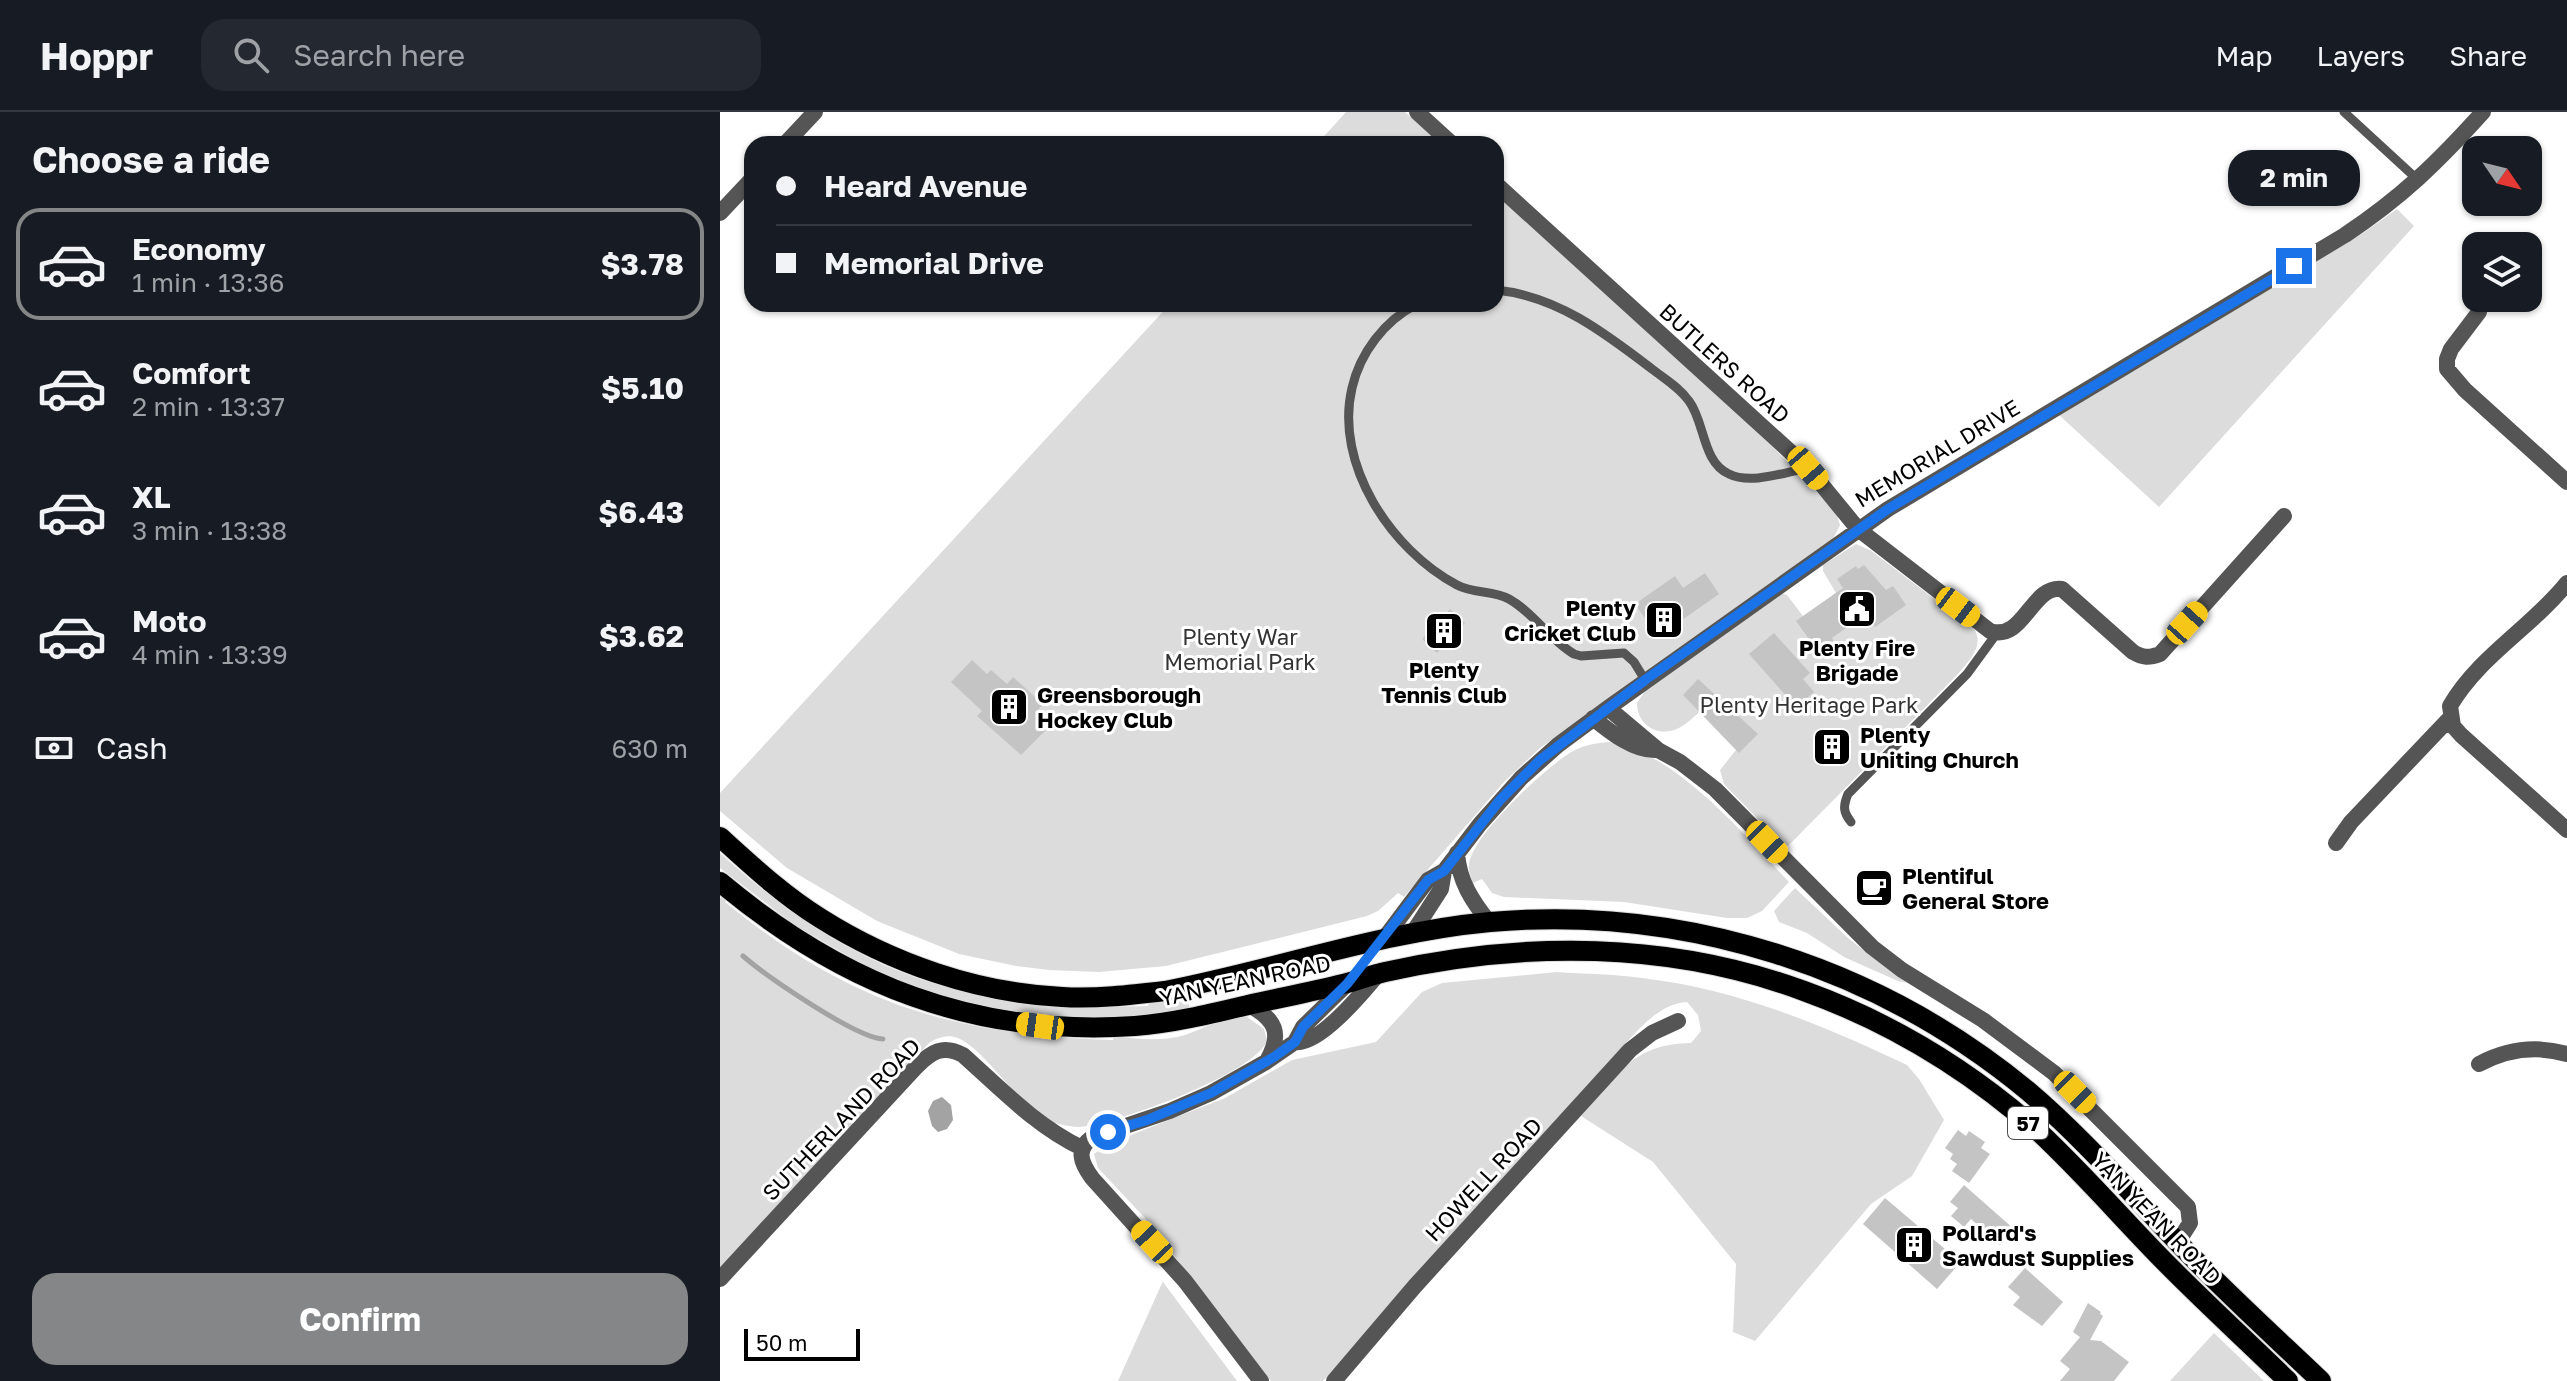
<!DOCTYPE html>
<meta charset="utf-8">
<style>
:root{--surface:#171b24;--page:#242831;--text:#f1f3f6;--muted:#9ea1a6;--line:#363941;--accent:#858687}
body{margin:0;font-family:"Golos Text",sans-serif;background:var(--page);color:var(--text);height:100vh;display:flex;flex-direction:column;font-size:30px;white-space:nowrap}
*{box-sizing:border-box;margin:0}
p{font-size:26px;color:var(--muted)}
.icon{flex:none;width:44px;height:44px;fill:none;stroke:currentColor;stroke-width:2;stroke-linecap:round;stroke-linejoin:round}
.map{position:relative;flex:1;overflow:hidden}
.panel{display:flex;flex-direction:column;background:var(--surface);width:720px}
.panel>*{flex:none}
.top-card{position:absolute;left:24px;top:24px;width:760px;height:176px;border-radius:24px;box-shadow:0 2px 6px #0004;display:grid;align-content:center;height:176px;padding:0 32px;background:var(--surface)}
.needle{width:52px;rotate:125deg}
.controls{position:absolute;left:1742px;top:24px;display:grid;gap:16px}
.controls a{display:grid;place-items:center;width:80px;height:80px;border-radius:16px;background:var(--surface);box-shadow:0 2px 6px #0004;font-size:40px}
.scale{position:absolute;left:24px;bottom:20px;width:116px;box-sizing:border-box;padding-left:8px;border:4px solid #000;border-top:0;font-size:22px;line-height:28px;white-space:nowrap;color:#000;-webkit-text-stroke:6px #fff;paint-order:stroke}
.end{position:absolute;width:36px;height:36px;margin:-18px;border:10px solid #1a73e8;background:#fff;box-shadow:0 0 0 4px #fff}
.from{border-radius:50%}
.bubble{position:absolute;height:56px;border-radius:24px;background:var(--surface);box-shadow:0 2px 6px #0004;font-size:26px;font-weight:700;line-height:56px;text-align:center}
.car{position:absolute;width:24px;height:48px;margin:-24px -12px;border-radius:10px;box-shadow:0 0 6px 2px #0007;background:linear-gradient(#f5c518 24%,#345 0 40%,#f5c518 0 76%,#345 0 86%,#f5c518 0)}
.top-card b{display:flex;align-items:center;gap:28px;height:76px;font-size:30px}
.top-card b+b{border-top:2px solid var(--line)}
.top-card i{width:20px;height:20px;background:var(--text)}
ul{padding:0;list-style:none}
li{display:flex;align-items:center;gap:24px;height:112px;margin:0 16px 12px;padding:0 16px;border:4px solid transparent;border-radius:24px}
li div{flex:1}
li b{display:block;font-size:30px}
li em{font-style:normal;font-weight:700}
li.current{border-color:var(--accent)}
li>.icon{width:72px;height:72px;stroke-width:1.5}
h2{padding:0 32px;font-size:36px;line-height:96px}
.pay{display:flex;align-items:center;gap:20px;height:88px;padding:0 32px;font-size:30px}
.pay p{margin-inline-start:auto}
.action{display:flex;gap:16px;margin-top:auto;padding:16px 32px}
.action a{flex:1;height:92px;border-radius:24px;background:var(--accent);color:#fff;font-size:32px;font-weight:700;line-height:92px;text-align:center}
header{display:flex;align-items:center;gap:48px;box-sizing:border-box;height:112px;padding:0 40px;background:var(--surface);border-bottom:2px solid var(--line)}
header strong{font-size:38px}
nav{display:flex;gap:44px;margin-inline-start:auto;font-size:28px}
.search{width:560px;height:72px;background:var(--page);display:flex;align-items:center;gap:20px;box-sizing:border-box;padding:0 28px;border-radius:24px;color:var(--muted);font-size:30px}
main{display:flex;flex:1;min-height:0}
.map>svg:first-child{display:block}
</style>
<header>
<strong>Hoppr</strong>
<div class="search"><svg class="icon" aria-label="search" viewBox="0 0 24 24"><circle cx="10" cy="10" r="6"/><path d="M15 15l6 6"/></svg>Search here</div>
<nav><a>Map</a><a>Layers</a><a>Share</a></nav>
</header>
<main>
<section class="panel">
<h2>Choose a ride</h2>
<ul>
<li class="current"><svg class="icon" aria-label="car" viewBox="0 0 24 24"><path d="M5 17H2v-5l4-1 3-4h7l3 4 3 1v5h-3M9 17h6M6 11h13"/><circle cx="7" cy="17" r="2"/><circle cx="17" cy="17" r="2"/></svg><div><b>Economy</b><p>1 min · 13:36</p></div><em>$3.78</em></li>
<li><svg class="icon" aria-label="car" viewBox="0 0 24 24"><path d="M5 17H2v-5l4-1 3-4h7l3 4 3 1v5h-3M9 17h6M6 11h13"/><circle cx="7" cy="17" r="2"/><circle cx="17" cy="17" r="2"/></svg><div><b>Comfort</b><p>2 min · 13:37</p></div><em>$5.10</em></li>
<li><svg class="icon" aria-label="car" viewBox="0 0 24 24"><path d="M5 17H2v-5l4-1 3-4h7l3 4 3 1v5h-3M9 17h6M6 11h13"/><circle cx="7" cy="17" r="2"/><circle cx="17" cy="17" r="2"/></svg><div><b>XL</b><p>3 min · 13:38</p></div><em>$6.43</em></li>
<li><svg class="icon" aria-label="car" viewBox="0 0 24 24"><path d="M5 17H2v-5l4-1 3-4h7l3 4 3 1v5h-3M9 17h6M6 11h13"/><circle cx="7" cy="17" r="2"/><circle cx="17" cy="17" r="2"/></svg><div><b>Moto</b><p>4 min · 13:39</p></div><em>$3.62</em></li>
</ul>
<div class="pay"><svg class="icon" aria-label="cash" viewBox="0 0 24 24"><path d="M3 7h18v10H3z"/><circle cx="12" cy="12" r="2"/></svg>Cash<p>630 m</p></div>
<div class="action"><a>Confirm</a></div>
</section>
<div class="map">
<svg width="1847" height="1269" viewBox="0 0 1847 1269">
<rect width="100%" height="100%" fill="#fff"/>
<path fill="#dcdcdc" d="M626,0H685L720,32H597Z
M776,82L1054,336L1116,400L1120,413L1113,427L820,636L784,670L684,785L678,781L658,799L647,804L446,854L379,860L329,858L296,854L239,842L157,809L67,756L0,699V681L450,192H776Z
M1677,97L1694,114L1439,395L1339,303L1646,119Z
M1136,432L1150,438L1254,517C1265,533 1249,549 1238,562L1068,734L1061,731L1004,672L1000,658L1016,638L980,600C973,605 967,612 959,616C939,626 917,614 917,591L925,579L1061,481L1067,483L1083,504L1116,481L1103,459V453Z
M889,630C958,642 1022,721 1069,770L1042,799L1027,806H1007L904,790L784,785L772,781L762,767L753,771C751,765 748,759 749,753C750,725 828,653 853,639C864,633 876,631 889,630Z
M0,741C134,863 248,901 428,894L429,890H468L470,897L394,906L306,903L220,885L136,852L137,849L76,814L0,756Z
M1075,776L1129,827L1187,871L1178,869L1124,845L1087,821L1059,810L1054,799Z
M4,784L7,787L5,790C132,893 231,922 393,928L394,924C418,927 442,930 465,923C486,916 505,903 527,905L544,917L547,929C534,962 396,1012 360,1015C352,1015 343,1013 335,1011C297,996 271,942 238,926C227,922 217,926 209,931L0,1158V786Z
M837,860C865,862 894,862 922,866C1016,877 1103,913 1187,953L1199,967L1224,1008L1192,1064L1151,1092L1035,1229L1013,1220L1016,1152L933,1050L861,1004C897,963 912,932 971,931L981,919L978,903L967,890C935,892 913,925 891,947L603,1269H551L424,1105L378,1056L374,1042L388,1032L505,986L572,948L656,930L702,880L722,871Z
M443,1169V1170L517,1269H398Z
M1494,1221L1544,1269H1450Z"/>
<path fill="#a3a3a3" d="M222,985L231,993L233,1008L227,1017L218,1020L212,1014L208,999L213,989Z"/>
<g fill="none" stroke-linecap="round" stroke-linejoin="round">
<path stroke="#a3a3a3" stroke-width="5" d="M23,844C46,864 136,926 163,927"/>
</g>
<path fill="#c4c4c4" d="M1144,453L1166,478L1173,474L1186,493L1155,515L1145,502L1112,526L1117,534L1102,545L1076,509L1123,476L1117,467L1136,454L1138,457Z
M985,461L999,482L938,525L915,492L955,464L963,476Z
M730,497L745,511L717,541L702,527Z
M1054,521L1090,561L1083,567L1094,580L1076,595L1029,542Z
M252,548L267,562L271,558L287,572L293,565L323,592L317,599L328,616L301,643L257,604L262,599L231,570Z
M978,567L1038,622L1019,641L963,583Z
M1119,618L1130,630L1106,652L1095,640Z
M1151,757L1172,777L1156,794L1135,775Z
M1238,1018L1246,1024L1249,1019L1265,1030L1261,1036L1270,1042L1249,1071L1232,1059L1237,1052L1230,1047L1233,1042L1225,1036Z
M1244,1073L1294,1117L1280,1133L1251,1107L1244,1115L1231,1104L1238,1096L1230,1090Z
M1165,1086L1225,1137L1223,1139L1238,1153L1217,1177L1143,1112Z
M1305,1156L1343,1190L1322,1214L1293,1193L1300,1185L1288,1175Z
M1368,1191L1381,1200L1380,1202L1383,1204L1370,1228L1381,1229L1409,1250L1394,1269H1340L1350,1257L1340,1249L1360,1225L1353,1220Z"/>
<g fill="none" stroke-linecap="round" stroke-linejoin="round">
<defs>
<path id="primary" d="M0,725C32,754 63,783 100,806C171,851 257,881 342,885C376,887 411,883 445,879C554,858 660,820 770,810C965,793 1158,855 1308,979C1367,1029 1418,1090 1472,1145C1513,1187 1558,1228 1601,1269
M0,770C122,872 254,925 415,914C453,911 490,902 528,893C559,886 591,880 623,872C637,869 651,863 665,860C804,829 949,829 1084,879C1170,910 1249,958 1318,1019C1361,1059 1400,1104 1441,1146C1482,1188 1526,1228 1568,1269"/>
</defs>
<use href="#primary" stroke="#dbdbdb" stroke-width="22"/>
<path stroke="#555" stroke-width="9" d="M1624,0L1698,68
M776,178C837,184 885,221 932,257C945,267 959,275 969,289C985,310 982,350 1009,362C1031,373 1065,360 1088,356
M697,192C664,209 640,241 632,276C614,352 671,438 737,473C754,482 773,478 789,487C814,501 830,528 854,542L861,544L904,541L914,550L925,568
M1131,710C1123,700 1123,694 1128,682L1247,562L1277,521"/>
<path stroke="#555" stroke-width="16" d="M697,0L732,32
M65,32L95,0
M776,72L1088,356L1138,417L1270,519C1304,530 1311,473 1342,477L1413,540C1423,546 1429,546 1440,542L1564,404
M0,101L32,67
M1759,200L1731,237L1727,247V257L1745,278L1847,370
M1847,471C1812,515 1759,544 1730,594L1733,614L1741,623L1847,718
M888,596L938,638L960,650L995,677L1152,835L1182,858L1263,908L1334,961L1468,1095L1470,1111L1458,1130
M873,606C890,620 914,639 936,638
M1616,731L1631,710L1730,606
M737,741C739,769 752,789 769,810
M692,822L721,777L724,759
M663,828L708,768L724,759L760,712L801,666L838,633L888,596L1168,397L1625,123C1682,85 1718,50 1763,0
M529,893C555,907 563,921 547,949
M575,930C599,934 644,879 659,861
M1759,952C1787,937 1816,933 1847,942
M0,1167L196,955C211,940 223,932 243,943C281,977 316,1014 362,1036
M541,1269L465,1169L372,1066C361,1051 355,1037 373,1025L450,999L491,981L546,950L575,930L583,915L627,872
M614,1269L695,1174L910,938L932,921L958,909"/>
<use href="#primary" stroke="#000" stroke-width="20"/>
</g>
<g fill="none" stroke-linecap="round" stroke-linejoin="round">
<path stroke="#1a73e8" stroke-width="10" d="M388,1020L427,1008L491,981L554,945L575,930L583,915L627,872L708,768L724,759L780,688L820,648L925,568L1168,397L1574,154"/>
</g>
<defs>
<symbol id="civic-square" viewBox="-11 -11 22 22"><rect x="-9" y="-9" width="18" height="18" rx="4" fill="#000" stroke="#fff"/><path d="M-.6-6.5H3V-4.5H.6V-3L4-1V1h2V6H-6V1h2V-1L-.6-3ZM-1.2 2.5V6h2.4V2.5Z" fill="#fff"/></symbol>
<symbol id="building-square" viewBox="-11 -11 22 22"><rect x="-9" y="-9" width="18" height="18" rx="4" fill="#000" stroke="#fff"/><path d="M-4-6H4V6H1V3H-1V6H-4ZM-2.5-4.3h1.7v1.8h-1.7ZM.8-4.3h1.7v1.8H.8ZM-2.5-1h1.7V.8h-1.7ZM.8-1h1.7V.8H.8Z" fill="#fff"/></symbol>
<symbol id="cafe-square" viewBox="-11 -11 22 22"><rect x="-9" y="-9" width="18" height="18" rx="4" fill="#000" stroke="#fff"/><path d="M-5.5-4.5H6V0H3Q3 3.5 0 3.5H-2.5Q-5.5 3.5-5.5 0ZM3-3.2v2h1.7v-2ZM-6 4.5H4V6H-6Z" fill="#fff"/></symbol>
</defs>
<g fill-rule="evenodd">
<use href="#civic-square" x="1115" y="475" width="44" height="44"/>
<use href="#building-square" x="922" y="486" width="44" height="44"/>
<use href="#building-square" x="702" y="497" width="44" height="44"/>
<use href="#building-square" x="267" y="573" width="44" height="44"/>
<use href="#building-square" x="1090" y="613" width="44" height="44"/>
<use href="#cafe-square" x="1132" y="754" width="44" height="44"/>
<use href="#building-square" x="1172" y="1111" width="44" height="44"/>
</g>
<g text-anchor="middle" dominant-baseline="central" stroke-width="6" stroke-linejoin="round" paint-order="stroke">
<rect fill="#fff" stroke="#4c4c4c" stroke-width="2" x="1288" y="995" width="40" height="32" rx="6"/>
<g font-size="20" font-weight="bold" fill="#000">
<text x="1308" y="1011">57</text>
</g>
<g font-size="22" fill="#000" stroke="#fff">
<text transform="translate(1005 251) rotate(42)">BUTLERS ROAD</text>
<text transform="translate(1217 341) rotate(-31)">MEMORIAL DRIVE</text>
<text transform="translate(525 868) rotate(-12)">YAN YEAN ROAD</text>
<text transform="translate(121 1007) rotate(-46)">SUTHERLAND ROAD</text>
<text transform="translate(763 1067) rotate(-47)">HOWELL ROAD</text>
<text transform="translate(1437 1106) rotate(46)">YAN YEAN ROAD</text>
</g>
<g font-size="22" font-weight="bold" fill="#000" stroke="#fff" text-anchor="start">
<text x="916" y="495" text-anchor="end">Plenty<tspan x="916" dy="25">Cricket Club</tspan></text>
<text x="1137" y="535" text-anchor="middle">Plenty Fire<tspan x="1137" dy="25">Brigade</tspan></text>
<text x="724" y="557" text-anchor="middle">Plenty<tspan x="724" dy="25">Tennis Club</tspan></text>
<text x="317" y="582">Greensborough<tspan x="317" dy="25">Hockey Club</tspan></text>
<text x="1140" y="622">Plenty<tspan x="1140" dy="25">Uniting Church</tspan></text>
<text x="1182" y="763">Plentiful<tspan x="1182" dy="25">General Store</tspan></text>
<text x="1222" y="1120">Pollard's<tspan x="1222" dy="25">Sawdust Supplies</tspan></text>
</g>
<g font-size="22" fill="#333" stroke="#fff">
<text x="520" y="524">Plenty War<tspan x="520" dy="25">Memorial Park</tspan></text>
<text x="1089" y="592">Plenty Heritage Park</text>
</g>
</g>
</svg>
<div class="controls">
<a><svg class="needle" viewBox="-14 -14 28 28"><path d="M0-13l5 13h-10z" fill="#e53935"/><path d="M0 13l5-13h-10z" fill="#9ea1a6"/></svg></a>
<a><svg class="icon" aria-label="layers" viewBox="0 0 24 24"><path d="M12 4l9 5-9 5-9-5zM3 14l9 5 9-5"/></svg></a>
</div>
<div class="scale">50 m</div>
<i class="end from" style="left:388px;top:1020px"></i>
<i class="end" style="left:1574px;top:154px"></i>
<div class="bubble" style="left:1508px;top:38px;width:132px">2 min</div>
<i class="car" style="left:1088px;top:356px;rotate:139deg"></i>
<i class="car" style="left:1238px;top:495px;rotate:127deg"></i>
<i class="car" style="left:1467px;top:511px;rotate:42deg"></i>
<i class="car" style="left:1047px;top:730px;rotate:136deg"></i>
<i class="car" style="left:320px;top:914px;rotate:278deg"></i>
<i class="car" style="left:1355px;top:980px;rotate:135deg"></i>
<i class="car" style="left:432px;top:1130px;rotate:317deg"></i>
<div class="top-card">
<b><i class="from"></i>Heard Avenue</b>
<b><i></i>Memorial Drive</b>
</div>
</div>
</main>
